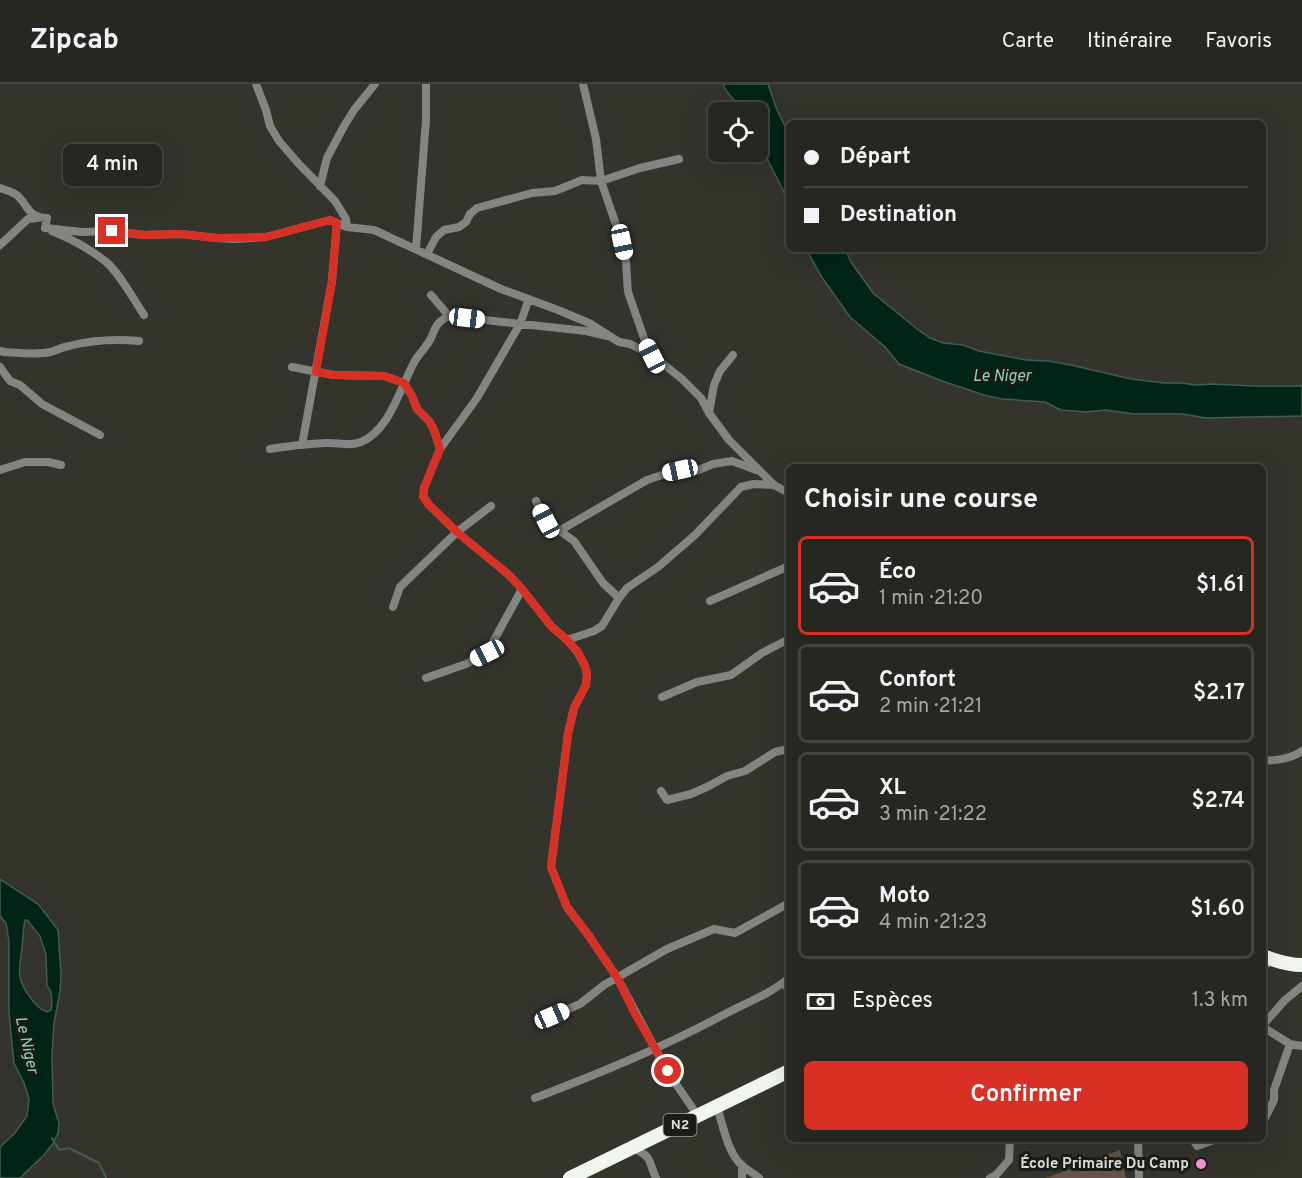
<!DOCTYPE html>
<html lang="fr">
<meta charset="utf-8">
<style>
:root{--surface:#272721;--page:#33332e;--text:#f1f3f6;--muted:#a4a5a5;--line:#43443f;--accent:#d93025}
body{margin:0;font-family:Overpass,sans-serif;background:var(--page);color:var(--text);height:100vh;display:flex;flex-direction:column;font-size:22px;white-space:nowrap}
*{box-sizing:border-box;margin:0}
p{font-size:20px;color:var(--muted)}
.icon{flex:none;width:33px;height:33px;fill:none;stroke:currentColor;stroke-width:2;stroke-linecap:round;stroke-linejoin:round}
.map{position:relative;flex:1;overflow:hidden}
.side{position:absolute;left:786px;top:380px;width:480px;height:678px;display:flex;flex-direction:column;background:var(--surface);border-radius:9px;box-shadow:0 6px 24px #0002,0 0 0 2px var(--line)}
.side>*{flex:none}
.guide{position:absolute;left:786px;top:36px;width:480px;height:132px;border-radius:9px;box-shadow:0 6px 24px #0002,0 0 0 2px var(--line);display:grid;align-content:center;height:132px;padding:0 18px;background:var(--surface)}
.controls{position:absolute;left:708px;top:18px;display:grid;gap:12px}
.controls a{display:grid;place-items:center;width:60px;height:60px;border-radius:9px;background:var(--surface);box-shadow:0 6px 24px #0002,0 0 0 2px var(--line);font-size:30px}
.end{position:absolute;width:27px;height:27px;margin:-14px;border:8px solid #d93025;background:#fff;box-shadow:0 0 0 3px #fff}
.from{border-radius:50%}
.bubble{position:absolute;height:42px;border-radius:9px;background:var(--surface);box-shadow:0 6px 24px #0002,0 0 0 2px var(--line);font-size:20px;font-weight:600;line-height:42px;text-align:center}
.car{position:absolute;width:18px;height:36px;margin:-18px -9px;border-radius:8px;box-shadow:0 0 4px 2px #0007;background:linear-gradient(#fff 24%,#345 0 40%,#fff 0 76%,#345 0 86%,#fff 0)}
.guide b{display:flex;align-items:center;gap:21px;height:57px;font-size:22px}
.guide b+b{border-top:2px solid var(--line)}
.guide i{width:15px;height:15px;background:var(--text)}
ul{padding:0;list-style:none}
li{display:flex;align-items:center;gap:18px;height:99px;margin:0 12px 9px;padding:0 6px;border:3px solid var(--line);border-radius:9px}
li div{flex:1}
li b{display:block;font-size:22px}
li em{font-style:normal;font-weight:600}
li.selected{border-color:var(--accent)}
li>.icon{width:54px;height:54px;stroke-width:1.5}
h2{padding:0 18px;font-size:27px;line-height:72px}
.pay{display:flex;align-items:center;gap:15px;height:66px;padding:0 18px;font-size:22px}
.pay p{margin-inline-start:auto}
.button{display:flex;gap:12px;margin-top:auto;padding:12px 18px}
.button a{flex:1;height:69px;border-radius:9px;background:var(--accent);color:#fff;font-size:24px;font-weight:600;line-height:69px;text-align:center}
header{display:flex;align-items:center;gap:36px;box-sizing:border-box;height:84px;padding:0 30px;background:var(--surface);border-bottom:2px solid var(--line)}
header strong{font-size:28px}
nav{display:flex;gap:33px;margin-inline-start:auto;font-size:21px}
.map>svg:first-child{display:block}
</style>
<header>
<strong>Zipcab</strong>
<nav><a>Carte</a><a>Itinéraire</a><a>Favoris</a></nav>
</header>
<div class="map">
<svg width="1302" height="1094" viewBox="0 0 1302 1094">
<rect width="100%" height="100%" fill="#34342c"/>
<path fill="#655346" d="M1120,1066L1126,1094H1046Z"/>
<path fill="#002517" stroke="#435c51" stroke-width="1.5" fill-rule="evenodd" d="M723,0H768L777,26L789,50V132L784,108L758,57V28H745C738,18 727,12 723,0Z
M806,165H845L851,178L873,209L917,245L930,254L943,259L963,261L979,267L1026,276L1048,277L1071,281L1131,295L1164,299H1181L1195,301L1213,300L1255,302H1302V332L1206,334L1182,330H1134L1106,326L1086,328L1061,326L1045,318L1002,315L987,312L942,297L899,280L885,263L850,233L823,195Z
M0,795L39,821L58,846L61,891L60,908L54,939L52,971L53,1020L59,1039L58,1049L52,1061L43,1072L20,1094H0V1063L15,1049L27,1032L29,1015L24,999L14,979L9,929V858L6,839L0,832ZM25,836H27L40,852L46,871L47,901L51,908L52,919L51,926L47,928C39,925 35,920 30,913C16,895 19,886 22,864C23,855 23,845 25,836Z"/>
<g fill="none" stroke-linecap="round" stroke-linejoin="round">
<path stroke="#435c51" stroke-width="2" d="M52,1054L59,1066L69,1064L99,1079L106,1094"/>
<path stroke="#828581" stroke-width="8" d="M256,0L266,26L270,42L279,57L298,79L335,117L346,135L347,143
M583,0L596,55L601,97L622,158L626,178L628,208L645,257L652,270
M320,102L327,74L344,42L354,26L375,0
M0,104C5,106 13,108 18,112C29,123 28,133 47,134L45,144L82,148L112,147L144,151L181,150L216,154L234,155L266,153L330,136L347,143L374,146L501,205L558,226L589,239L619,258L630,260L652,271L682,295L701,314L709,329L729,356L774,401L789,409
M52,147C69,154 91,166 105,177C119,188 134,216 144,231
M0,161L28,135L38,134
M416,165L426,36V0
M427,170L436,153L444,146L459,143L466,138L470,130L477,124L532,109L555,107L582,96L601,97L640,84L679,75
M431,211L449,232L586,247L607,252
M0,267L4,268C20,269 36,271 51,268C57,266 63,263 69,262C92,256 115,255 139,257
M0,283L10,297L20,301L42,320L100,351
M292,283L334,291L384,292L404,299L412,312L417,325L429,337L434,346L440,365L424,404L423,412L429,421L457,448L509,491L522,505L551,542L567,556L578,569L585,582L587,590L586,601L574,624L568,650L551,783L567,823L589,852L618,895L667,987L698,1032
M709,329L714,301L720,287L733,271
M302,361L332,197L337,139
M270,365C288,362 307,360 325,359C337,358 349,363 361,358C391,346 401,300 416,275C420,269 426,263 430,256C433,251 434,244 438,240C440,237 445,234 449,232
M440,365L477,314L520,240L529,215
M0,386L25,378H48L61,381
M536,417L546,437L574,457L603,499L619,514
M559,447L647,396L668,389L680,386L696,387L713,380L732,377L756,386
M710,517L789,482
M393,523L400,503L457,448L491,422
M567,556L594,547L602,542L619,514L627,504L658,483L695,451L741,403L754,400L774,401
M426,594L466,580L487,569L522,505
M662,613L697,598L731,591L762,569L789,555
M1263,677C1277,676 1291,675 1302,667
M661,707L667,716L691,710L709,702L727,692L745,687L775,668L789,665
M1263,882L1273,876
M784,898L789,907
M552,932L580,920L604,901L667,865L714,845L735,849L789,819
M1263,941L1285,916L1302,902
M1263,943L1290,960L1302,962
M535,1014C600,989 664,963 725,930C746,919 770,910 789,894
M717,1023C723,1041 728,1071 743,1082C748,1087 754,1089 759,1094
M1263,1036L1265,1034L1274,1016V1006L1290,960H1289
M835,1054V1055
M1138,1054L1139,1094
M1192,1054L1197,1062L1219,1054
M633,1064C653,1073 648,1077 656,1094
M742,1082V1094
M990,1094L996,1091L1009,1076L1010,1054"/>
<path stroke="#f0f6ed" stroke-width="14" d="M1263,872C1276,877 1288,881 1302,881
M570,1094L789,987"/>
</g>
<g fill="none" stroke-linecap="round" stroke-linejoin="round">
<path stroke="#d93025" stroke-width="8" d="M112,147L144,151L180,150L216,154L266,153L330,136L337,139L332,197L316,288L334,291L384,292L404,299L412,312L417,325L429,337L434,346L440,365L424,404L423,412L429,421L457,448L509,491L522,505L551,542L567,556L578,568L585,582L587,590L586,601L574,624L568,650L551,783L567,823L589,852L618,895L634,928L668,987"/>
</g>
<circle fill="#f591d2" stroke="#1b1c18" stroke-width="2" cx="1201" cy="1080" r="6"/>
<g text-anchor="middle" dominant-baseline="central" stroke-width="6" stroke-linejoin="round" paint-order="stroke">
<rect fill="#1b1c18" stroke="#a4a49f" stroke-width="1.5" x="663.5" y="1030" width="33" height="22" rx="4.5"/>
<g font-size="14" font-weight="bold" fill="#deded9">
<text x="680" y="1041">N2</text>
</g>
<g font-size="15" font-weight="bold" fill="#deded9" stroke="#1b1c18" text-anchor="end">
<text x="1189" y="1080">École Primaire Du Camp</text>
</g>
<g font-size="16" font-style="italic" fill="#91d4b4" stroke="#1b1c18">
<text x="1002" y="293">Le Niger</text>
<text transform="translate(26 961) rotate(77)">Le Niger</text>
</g>
</g>
</svg>
<div class="controls">
<a><svg class="icon" aria-label="locate" viewBox="0 0 24 24"><circle cx="12" cy="12" r="6"/><path d="M12 2v4M12 18v4M2 12h4M18 12h4"/></svg></a>
</div>
<i class="end from" style="left:668px;top:987px"></i>
<i class="end" style="left:112px;top:147px"></i>
<div class="bubble" style="left:63px;top:60px;width:99px">4 min</div>
<i class="car" style="left:622px;top:158px;rotate:168deg"></i>
<i class="car" style="left:467px;top:234px;rotate:97deg"></i>
<i class="car" style="left:652px;top:272px;rotate:333deg"></i>
<i class="car" style="left:680px;top:386px;rotate:258deg"></i>
<i class="car" style="left:546px;top:437px;rotate:332deg"></i>
<i class="car" style="left:487px;top:569px;rotate:243deg"></i>
<i class="car" style="left:552px;top:932px;rotate:66deg"></i>
<div class="guide">
<b><i class="from"></i>Départ</b>
<b><i></i>Destination</b>
</div>
<section class="side">
<h2>Choisir une course</h2>
<ul>
<li class="selected"><svg class="icon" aria-label="car" viewBox="0 0 24 24"><path d="M5 17H2v-5l4-1 3-4h7l3 4 3 1v5h-3M9 17h6M6 11h13"/><circle cx="7" cy="17" r="2"/><circle cx="17" cy="17" r="2"/></svg><div><b>Éco</b><p>1 min · 21:20</p></div><em>$1.61</em></li>
<li><svg class="icon" aria-label="car" viewBox="0 0 24 24"><path d="M5 17H2v-5l4-1 3-4h7l3 4 3 1v5h-3M9 17h6M6 11h13"/><circle cx="7" cy="17" r="2"/><circle cx="17" cy="17" r="2"/></svg><div><b>Confort</b><p>2 min · 21:21</p></div><em>$2.17</em></li>
<li><svg class="icon" aria-label="car" viewBox="0 0 24 24"><path d="M5 17H2v-5l4-1 3-4h7l3 4 3 1v5h-3M9 17h6M6 11h13"/><circle cx="7" cy="17" r="2"/><circle cx="17" cy="17" r="2"/></svg><div><b>XL</b><p>3 min · 21:22</p></div><em>$2.74</em></li>
<li><svg class="icon" aria-label="car" viewBox="0 0 24 24"><path d="M5 17H2v-5l4-1 3-4h7l3 4 3 1v5h-3M9 17h6M6 11h13"/><circle cx="7" cy="17" r="2"/><circle cx="17" cy="17" r="2"/></svg><div><b>Moto</b><p>4 min · 21:23</p></div><em>$1.60</em></li>
</ul>
<div class="pay"><svg class="icon" aria-label="cash" viewBox="0 0 24 24"><path d="M3 7h18v10H3z"/><circle cx="12" cy="12" r="2"/></svg>Espèces<p>1.3 km</p></div>
<div class="button"><a>Confirmer</a></div>
</section>
</div>
